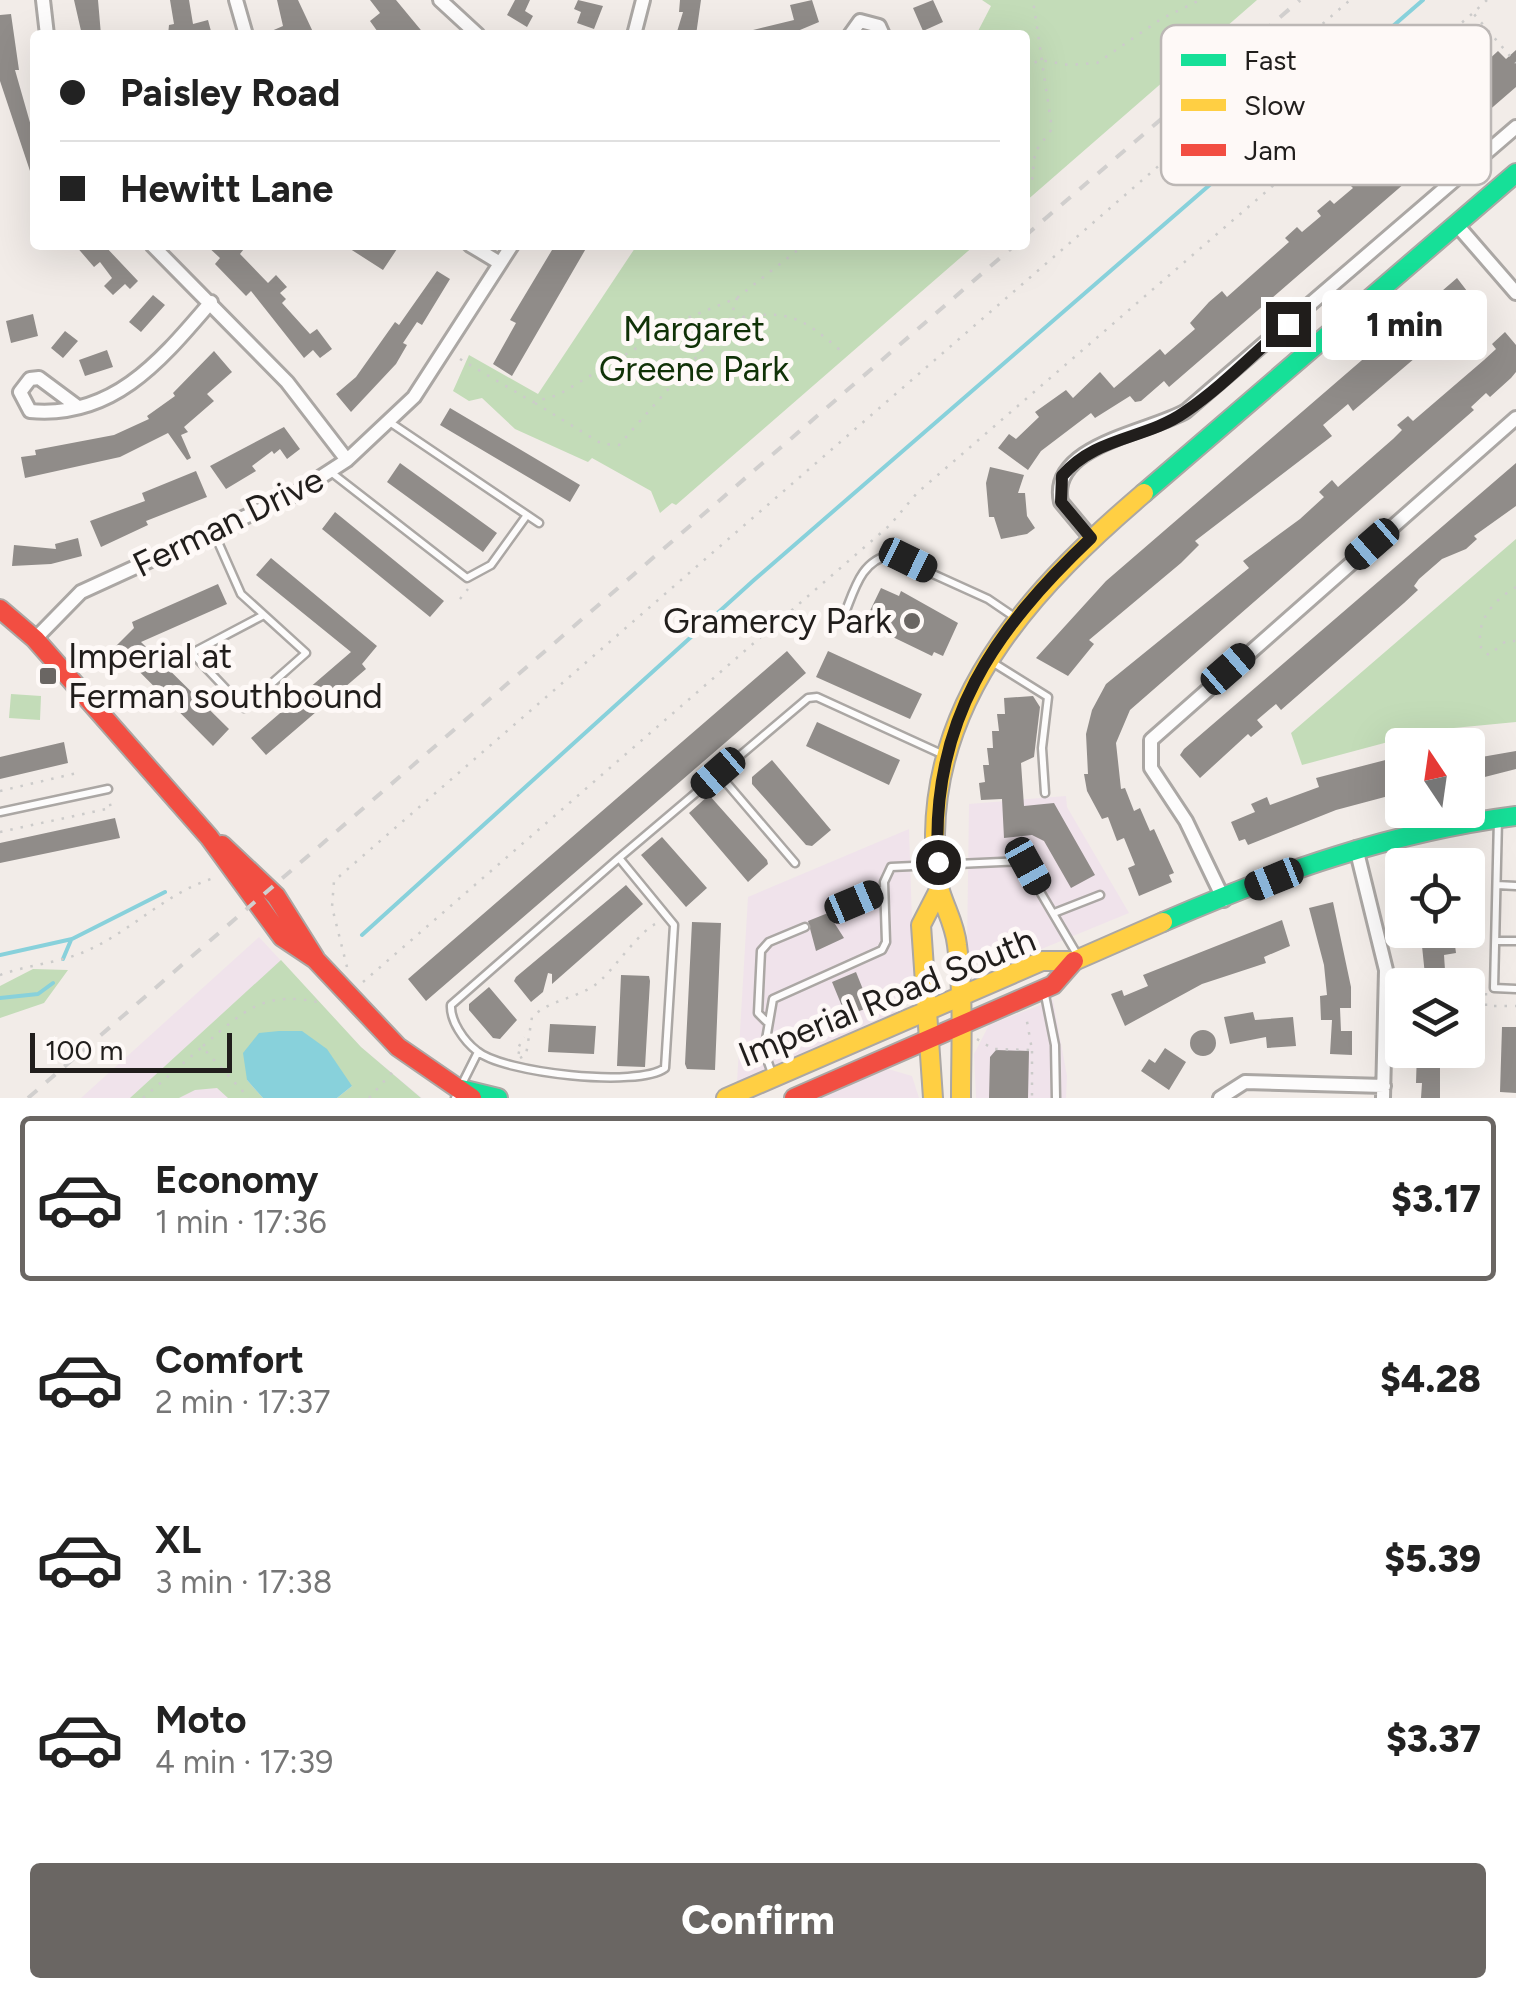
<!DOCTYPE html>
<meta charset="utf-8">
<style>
:root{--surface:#fff;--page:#f6f6f6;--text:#222;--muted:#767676;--line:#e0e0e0;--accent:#6a6663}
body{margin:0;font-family:Figtree,sans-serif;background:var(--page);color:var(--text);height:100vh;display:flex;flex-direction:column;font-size:38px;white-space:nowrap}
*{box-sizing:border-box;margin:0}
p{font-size:32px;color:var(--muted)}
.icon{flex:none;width:55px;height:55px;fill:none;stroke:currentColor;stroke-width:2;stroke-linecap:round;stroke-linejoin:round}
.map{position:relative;height:1098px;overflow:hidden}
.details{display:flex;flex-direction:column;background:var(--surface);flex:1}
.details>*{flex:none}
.guide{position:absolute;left:30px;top:30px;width:1000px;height:220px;border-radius:10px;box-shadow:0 10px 40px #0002;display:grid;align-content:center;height:220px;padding:0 30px;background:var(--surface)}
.needle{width:65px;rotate:347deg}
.fabs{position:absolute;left:1385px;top:728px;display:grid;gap:20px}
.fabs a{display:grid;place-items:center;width:100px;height:100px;border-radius:10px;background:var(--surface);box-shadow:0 10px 40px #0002;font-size:50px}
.scale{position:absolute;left:30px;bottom:25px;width:202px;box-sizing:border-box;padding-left:10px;border:5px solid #211e1c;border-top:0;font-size:28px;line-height:35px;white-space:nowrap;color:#211e1c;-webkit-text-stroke:8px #fef9f7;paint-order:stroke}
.end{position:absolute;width:45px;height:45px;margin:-22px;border:12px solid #211e1c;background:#fff;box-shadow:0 0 0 5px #fff}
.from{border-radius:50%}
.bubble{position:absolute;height:70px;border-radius:10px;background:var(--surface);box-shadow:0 10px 40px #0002;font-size:32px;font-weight:800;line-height:70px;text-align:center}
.car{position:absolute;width:30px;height:60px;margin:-30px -15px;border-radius:12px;box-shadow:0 0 8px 2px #0007;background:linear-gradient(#222 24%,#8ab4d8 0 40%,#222 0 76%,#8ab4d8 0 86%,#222 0)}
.guide b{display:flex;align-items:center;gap:35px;height:95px;font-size:38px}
.guide b+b{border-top:2px solid var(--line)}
.guide i{width:25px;height:25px;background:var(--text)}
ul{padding:18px 0 0;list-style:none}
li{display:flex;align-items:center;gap:30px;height:165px;margin:0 20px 15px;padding:0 10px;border:5px solid transparent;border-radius:10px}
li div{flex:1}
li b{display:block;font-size:38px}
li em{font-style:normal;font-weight:800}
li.active{border-color:var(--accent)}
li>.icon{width:90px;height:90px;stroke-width:1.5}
.primary-button{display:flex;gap:20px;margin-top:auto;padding:20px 30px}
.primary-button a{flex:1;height:115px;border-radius:10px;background:var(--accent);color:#fff;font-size:40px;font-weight:800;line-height:115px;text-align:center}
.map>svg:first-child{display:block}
</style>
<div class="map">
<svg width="1516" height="1098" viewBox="0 0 1516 1098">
<rect width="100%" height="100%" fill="#f2ece8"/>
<path fill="#f0e3eb" d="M1066,796L1067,807L1129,913L995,968L973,959L967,949L969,804Z
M909,829L914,984L907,999L896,1012L737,1082L748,897Z
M259,937L361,1047L422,1098H81Z
M1053,1000L1067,1076L1066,1098H976L974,1054L989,1025Z
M888,1069L912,1076L919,1098H821Z"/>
<path fill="#c3dcb8" d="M982,0H1257L1025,202V35H976L991,6Z
M637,245H975L676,505L672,503L660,513L651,491L592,458L588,462L579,458L515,429L482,398L469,401L453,391L469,355L538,394Z
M1516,539V722L1433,730L1302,765L1291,733Z
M11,694L41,696L40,720L9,718Z
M281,960L361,1047L421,1098H337L352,1086L247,1065V1080L263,1098H228L217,1088L195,1090L179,1098H130Z
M33,969L68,970L44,1003L0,1018V986Z"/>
<path fill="#88d1db" d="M279,1031H302L327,1049L352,1086L337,1098H263L247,1080L243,1053L259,1033Z"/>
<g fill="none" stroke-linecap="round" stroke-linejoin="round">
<path stroke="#88d1db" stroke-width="4" d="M362,935L754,580L1423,0
M0,955L72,939L165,892
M63,959L71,940
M0,998L38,994L53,983"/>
</g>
<path fill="#908c89" d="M74,0H98L101,35H82Z
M170,0H189L193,24L208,20L212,35H168L169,25L174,24Z
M277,0H298L313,32L262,35L283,26Z
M370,0H396L425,35H380L370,21L380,13Z
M515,0H530L525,11L533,16L527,27L507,15Z
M578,0L603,6L594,29L577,23L581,12L574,9Z
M680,0H701L696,35H676L683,12H679Z
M812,0L819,22L788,35H749V31L794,20L790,5Z
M933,0L943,22L923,31L913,8Z
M11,14L19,70H15L35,140V186L0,81V15Z
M1516,50V87L1169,387L1164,381L1141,401L1135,402L1130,396L1095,418L1091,413L1041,451L1028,470L998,448L1009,434L1016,439L1039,417L1035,412L1066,390L1073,398L1100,372L1114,388L1160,349L1165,355L1195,329L1190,323L1209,302L1222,291L1227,297L1289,242L1285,238L1297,227L1302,232L1321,216L1317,211L1330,200L1334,204L1353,188L1347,182L1382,145L1388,151L1422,118L1427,124L1491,69L1486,62L1498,51L1506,59Z
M75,245H104L138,281L130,289L125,284L113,295L104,286L112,278L100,262L94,267Z
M206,245H247L240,254L268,283L276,275L287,287L280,293L286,299L282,303L310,334L317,329L332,349L320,358L313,350L304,358L251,291L246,296L215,264L220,258Z
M344,245H390L397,249L383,270Z
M555,245H588L512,376L493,364L516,323L510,320Z
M437,271L450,279L422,325L417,322L403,343L407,345L396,364L351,412L336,394L356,377L395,322L399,325Z
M1457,278L1477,304L1419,348L1422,352L1353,411L1348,404L1323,425L1332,436L1195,541L1199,545L1181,563L1089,640L1094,644L1068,676L1036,658L1106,581Z
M153,295L165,305L141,332L129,322Z
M33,314L38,336L11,343L6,321Z
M65,331L78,341L63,358L51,348Z
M1505,332L1516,345V372L1511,378L1490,397L1486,393L1471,407L1474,410L1130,710L1116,743L1121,789L1125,788L1134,811L1140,808L1150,831L1154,829L1174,873L1169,875L1172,882L1139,896L1128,868L1135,865L1124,838L1117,841L1108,817L1102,819L1087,791L1084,774H1088L1086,734L1092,710L1106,684L1249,568L1243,561L1300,519L1324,497L1319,492L1332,480L1338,487L1393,439L1402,430L1397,425L1408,416L1413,421L1484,360L1496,349L1492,344Z
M107,350L113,367L85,376L79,360Z
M214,351L232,372L207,394L214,401L184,427L188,432L181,435L191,458L187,460L168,433L120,457L25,478L21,457L36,455L35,450L114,435L149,419L147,416L175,396L173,393Z
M450,408L580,485L570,502L440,425Z
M284,427L300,449L287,459L280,449L274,454L272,451L252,466L256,471L226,489L210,466Z
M400,463L497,533L483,552L387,482Z
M1516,463V506L1474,536L1477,539L1466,549L1442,559L1419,579L1414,586L1418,590L1404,603L1281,710L1276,704L1257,720L1263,727L1251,737L1248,734L1200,778L1180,755L1184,749Z
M990,467L1024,475L1018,493H1025L1027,516L1035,528L1027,534L1001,539L994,517H989L986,483Z
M196,471L207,497L146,521L148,525L101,547L90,521L145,501L142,493Z
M335,512L444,601L430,617L322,529Z
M78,538L82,556L51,564L12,566L14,545L56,549L55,544Z
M271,558L377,646L362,664L366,669L266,755L251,738L351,652L256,575Z
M218,584L227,604L141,642L229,729L213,746L115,647L134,628L132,622Z
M881,588L899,596L901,591L958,623L943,656L934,652L932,656L872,627L874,623L866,619Z
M787,651L806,673L426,1001L408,979Z
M828,651L922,694L910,719L816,677Z
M1033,696L1040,707L1034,757L1021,763L1024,806L1054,803L1095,875L1071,888L1044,841L1032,835L1004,838L1002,799L981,800L979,783L985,782L983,765H989L987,748H993L992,731H999L997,714H1005L1004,698Z
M817,722L900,760L889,785L806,746Z
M64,742L68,763L0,779V757Z
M1516,751V769L1473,780L1470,759Z
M1397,757L1402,782L1393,784L1396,794L1336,810L1248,845L1245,839L1239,841L1231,822L1255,812L1251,804L1267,797L1270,805L1319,787L1316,778Z
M772,760L831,830L812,846L806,845L752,784V777Z
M709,795L767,860L768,864L748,882L689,813Z
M115,818L120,838L0,863V843Z
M662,837L707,888L686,907L641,855Z
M626,885L643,904L552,984V974L548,973L543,992L531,1002L514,981L516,977Z
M1333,902L1351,987V1008H1340L1341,1031H1352V1055L1330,1054L1332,1020H1321L1320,996L1327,995L1324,965L1309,908Z
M828,913L844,938L816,951L808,921Z
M1282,920L1290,946L1264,957L1266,963L1202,984L1125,1026L1111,994L1122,990L1124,996L1148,986L1143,975Z
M692,922L721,923L715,1070L687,1069L685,1064Z
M1435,930H1453L1456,953L1444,955L1446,985H1426L1422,946L1417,947L1414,934Z
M856,972L870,1007L846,1016L832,982Z
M621,975L649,976L650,981L645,1067L617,1066Z
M489,987L517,1020L500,1039L493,1038L469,1010V1004Z
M1253,1012L1255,1020L1293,1017L1296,1046L1267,1048L1266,1037L1230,1044L1224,1017Z
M550,1024L596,1026L594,1054L548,1052Z
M1502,1027H1516V1093L1500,1092Z
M1190 1043a13 13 0 1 1 26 0a13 13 0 1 1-26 0Z
M1165,1048L1186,1062L1169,1090L1141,1071L1149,1059L1155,1063Z
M996,1050L1029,1051L1028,1098H989L990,1057Z
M1417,1050H1440V1098H1421L1422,1083H1416Z"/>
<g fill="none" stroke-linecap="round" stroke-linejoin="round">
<defs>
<path id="lane" d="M391,423L539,523
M332,473L467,578L491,565L527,515
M214,533L241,594L306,653L244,708L192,653L262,616
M843,618C854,592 860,560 891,555L988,599L1013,616
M992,662L1048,697L1042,748L1045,793
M718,773L795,863
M0,812L108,789
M1498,819L1494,988L1516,989
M619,858L674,925L665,1068C638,1088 503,1073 477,1051C464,1041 450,1021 451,1005Z
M619,858L808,698L817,697L946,756
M1497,885L1516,886
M1054,913L1100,895
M834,915L884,889
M1496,941H1516
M1044,990L1055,1045L1056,1098
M767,1022L758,1013L761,951L769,942L805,927
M773,1076L764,1051L773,999L882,950L886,942L884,882L891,867L1022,861L1078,956
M455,1098L478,1052"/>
<path id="street" d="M43,0L47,35
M236,0L246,35
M440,0L478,35
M634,35L643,0
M850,35L860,21L879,26L883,35
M1457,225L1516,293
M152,245L287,382L347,460
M470,245L500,263
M78,407L39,378L30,379L20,392L30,411C114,419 162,359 211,302
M1091,538L1061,502C1048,445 1151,432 1186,411L1516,127
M35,639L81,592L293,495L347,460L414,397L512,245
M1356,848L1386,970L1383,1098
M1224,900L1186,821L1151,768V740L1516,418
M1220,1098L1245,1082L1384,1086"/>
<path id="fast" d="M1144,493L1516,173
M1163,922C1278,872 1392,832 1516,816
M461,1089L498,1098"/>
<path id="slow" d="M726,1098L1042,961H1074L1163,922
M933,1098L921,925L939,890
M961,1098C961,1047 964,996 957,945C955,926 947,912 941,894C935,877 935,852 935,834C937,688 1040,582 1144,493"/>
<path id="jam" d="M0,609L35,639L209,837L282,937L315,959L398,1047L472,1098
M222,845L276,896L315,958
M794,1098L1053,985L1074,961"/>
</defs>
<use href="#lane" stroke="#aba7a4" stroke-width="11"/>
<use href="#street" stroke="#aba7a4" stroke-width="18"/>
<use href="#fast" stroke="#aba7a4" stroke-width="22"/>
<use href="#slow" stroke="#aba7a4" stroke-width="22"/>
<use href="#jam" stroke="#aba7a4" stroke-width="22"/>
<path stroke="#cccbca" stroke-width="2.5" stroke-dasharray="2.5 8" stroke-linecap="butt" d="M1487,0L1473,13L1516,63
M1025,67L1040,60L1069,65L1097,63L1161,19L1200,0
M1025,186L1032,182L1035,152L1052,129L1033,0
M732,319C786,309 800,315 841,351
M460,359L533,402L558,395L685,319L737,298L804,245
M535,403L602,444L619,445L730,319L737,298
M1516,587C1494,600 1473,622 1482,651L1489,655L1506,641H1516
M460,599L468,589
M0,791L77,773
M0,832L111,808L109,800
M347,967L332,907L334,881L1350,0
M0,975C27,965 58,963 84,952C131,932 165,893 214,878
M363,982L890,525L917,493L1473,13
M1486,993V1006H1516
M977,1039L993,1049L1032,1050L1026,1016
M203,1046C246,1009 264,990 322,1003
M1032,1051V1098
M520,1053L516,1052L524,1037
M520,1058L526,1055L532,1017C553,997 582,999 602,979C616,966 643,927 658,923
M143,1098L202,1047L249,1098
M369,1098L397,1067"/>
<use href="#lane" stroke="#fdfcfc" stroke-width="6"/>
<use href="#street" stroke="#fdfcfc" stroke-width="12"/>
<use href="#fast" stroke="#16e098" stroke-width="18"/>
<use href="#slow" stroke="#ffcf43" stroke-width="18"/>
<use href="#jam" stroke="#f24e42" stroke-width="18"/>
<path stroke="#d1cfce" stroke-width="4" stroke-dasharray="12 12" stroke-linecap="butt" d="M1025,236L1300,0
M28,1098L1015,245"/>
</g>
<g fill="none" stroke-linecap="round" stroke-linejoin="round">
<path stroke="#211e1c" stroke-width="12" d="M938,862C930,721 994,630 1091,538L1061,502L1062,476C1096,436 1145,440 1185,412C1222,387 1254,353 1288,324"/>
</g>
<g fill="#6a6663" stroke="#fef9f7" stroke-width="4">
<circle cx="912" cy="621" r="10"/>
<rect x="38" y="666" width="20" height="20" rx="5"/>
</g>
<g text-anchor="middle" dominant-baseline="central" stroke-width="10" stroke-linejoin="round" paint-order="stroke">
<g font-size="35" fill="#103207" stroke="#fef9f7">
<text x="694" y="329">Margaret<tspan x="694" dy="40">Greene Park</tspan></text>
</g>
<g font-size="35" fill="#211e1c" stroke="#fef9f7">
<text transform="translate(228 522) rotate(-26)">Ferman Drive</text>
<text transform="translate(887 997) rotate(-22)">Imperial Road South</text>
</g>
<g font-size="35" fill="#211e1c" stroke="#fef9f7" text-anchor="end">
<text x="892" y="621">Gramercy Park</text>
<text x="68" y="656" text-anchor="start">Imperial at<tspan x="68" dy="40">Ferman southbound</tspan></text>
</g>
</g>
<rect x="1161" y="25" width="330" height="160" rx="15" fill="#fef9f7" stroke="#bcb7b5" stroke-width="2.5"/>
<rect x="1181" y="54" width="45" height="12" fill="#16e098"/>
<rect x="1181" y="99" width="45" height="12" fill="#ffcf43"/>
<rect x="1181" y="144" width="45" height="12" fill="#f24e42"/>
<g font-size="28" fill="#211e1c">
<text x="1244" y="70">Fast</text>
<text x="1244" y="115">Slow</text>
<text x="1244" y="160">Jam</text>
</g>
</svg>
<div class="fabs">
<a><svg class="needle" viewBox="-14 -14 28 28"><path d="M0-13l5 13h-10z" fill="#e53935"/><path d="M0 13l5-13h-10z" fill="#767676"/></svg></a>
<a><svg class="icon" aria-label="locate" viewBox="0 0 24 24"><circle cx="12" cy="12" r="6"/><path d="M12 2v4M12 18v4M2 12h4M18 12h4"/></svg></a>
<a><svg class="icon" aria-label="layers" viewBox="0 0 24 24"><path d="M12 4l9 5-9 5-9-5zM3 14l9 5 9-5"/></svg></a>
</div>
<div class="scale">100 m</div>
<i class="end from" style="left:938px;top:862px"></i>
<i class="end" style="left:1288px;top:324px"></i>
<div class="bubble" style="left:1322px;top:290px;width:165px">1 min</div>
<i class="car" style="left:1372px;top:544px;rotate:229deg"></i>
<i class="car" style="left:908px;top:560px;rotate:116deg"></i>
<i class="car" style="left:1228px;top:669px;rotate:49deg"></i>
<i class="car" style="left:718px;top:773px;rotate:229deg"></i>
<i class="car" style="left:1028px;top:866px;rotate:151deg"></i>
<i class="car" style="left:1274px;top:879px;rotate:248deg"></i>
<i class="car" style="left:854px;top:902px;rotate:67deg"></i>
<div class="guide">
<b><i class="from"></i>Paisley Road</b>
<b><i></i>Hewitt Lane</b>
</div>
</div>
<section class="details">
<ul>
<li class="active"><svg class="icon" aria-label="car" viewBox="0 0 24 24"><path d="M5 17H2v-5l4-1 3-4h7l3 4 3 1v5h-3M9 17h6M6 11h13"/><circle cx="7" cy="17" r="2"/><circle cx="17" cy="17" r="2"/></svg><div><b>Economy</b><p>1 min · 17:36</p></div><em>$3.17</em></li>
<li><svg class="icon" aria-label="car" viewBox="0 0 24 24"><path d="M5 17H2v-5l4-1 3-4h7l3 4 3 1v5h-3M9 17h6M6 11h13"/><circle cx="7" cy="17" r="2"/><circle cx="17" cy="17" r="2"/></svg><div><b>Comfort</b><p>2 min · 17:37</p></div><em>$4.28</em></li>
<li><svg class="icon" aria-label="car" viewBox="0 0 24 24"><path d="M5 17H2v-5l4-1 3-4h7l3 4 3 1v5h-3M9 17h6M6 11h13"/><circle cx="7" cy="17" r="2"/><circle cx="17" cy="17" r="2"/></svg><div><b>XL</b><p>3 min · 17:38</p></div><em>$5.39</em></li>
<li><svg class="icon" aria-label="car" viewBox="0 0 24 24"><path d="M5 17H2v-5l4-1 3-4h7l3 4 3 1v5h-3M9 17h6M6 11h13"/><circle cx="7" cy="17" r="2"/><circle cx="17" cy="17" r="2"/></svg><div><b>Moto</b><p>4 min · 17:39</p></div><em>$3.37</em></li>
</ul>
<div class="primary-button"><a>Confirm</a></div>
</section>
